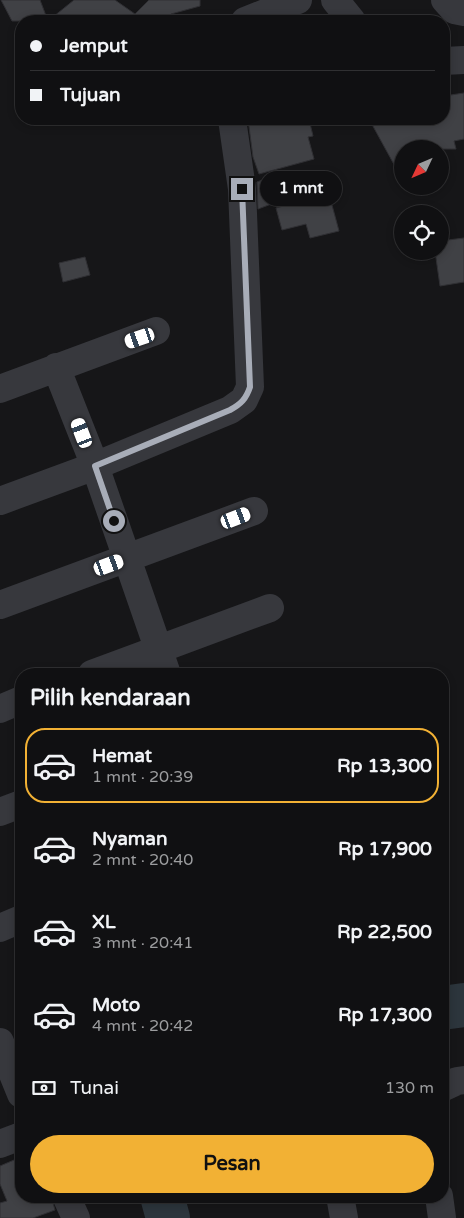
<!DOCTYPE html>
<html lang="id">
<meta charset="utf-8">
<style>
:root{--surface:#101012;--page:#19191b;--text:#f1f3f6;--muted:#9c9d9f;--line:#303032;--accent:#f2b134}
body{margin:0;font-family:"Varela Round",sans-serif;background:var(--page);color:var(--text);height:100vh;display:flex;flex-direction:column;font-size:19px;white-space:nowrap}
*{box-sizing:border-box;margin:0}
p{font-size:16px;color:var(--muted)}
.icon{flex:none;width:28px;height:28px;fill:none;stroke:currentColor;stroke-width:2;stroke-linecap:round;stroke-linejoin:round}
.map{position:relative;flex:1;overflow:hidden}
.drawer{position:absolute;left:15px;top:668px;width:434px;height:535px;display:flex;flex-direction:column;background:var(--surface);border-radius:20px;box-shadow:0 2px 8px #0003,0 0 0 1px var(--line)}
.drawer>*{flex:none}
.hud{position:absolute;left:15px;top:15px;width:435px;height:110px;border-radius:20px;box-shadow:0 2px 8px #0003,0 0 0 1px var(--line);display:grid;align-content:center;height:110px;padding:0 15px;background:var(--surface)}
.needle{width:32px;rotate:226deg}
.buttons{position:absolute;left:394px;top:140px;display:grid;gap:10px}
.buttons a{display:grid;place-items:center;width:55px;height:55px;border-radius:50%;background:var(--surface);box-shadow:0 2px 8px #0003,0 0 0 1px var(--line);font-size:25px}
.end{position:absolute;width:22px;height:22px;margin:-11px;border:6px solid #a8adb8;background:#111;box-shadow:0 0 0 2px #111}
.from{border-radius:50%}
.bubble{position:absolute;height:35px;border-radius:18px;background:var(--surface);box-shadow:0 2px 8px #0003,0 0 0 1px var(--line);font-size:16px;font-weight:700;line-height:35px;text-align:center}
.car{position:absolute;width:15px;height:30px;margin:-15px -8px;border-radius:6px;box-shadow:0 0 4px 1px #0007;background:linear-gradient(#fff 24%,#345 0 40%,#fff 0 76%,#345 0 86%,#fff 0)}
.hud b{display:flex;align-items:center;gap:18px;height:48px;font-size:19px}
.hud b+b{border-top:1px solid var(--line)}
.hud i{width:12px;height:12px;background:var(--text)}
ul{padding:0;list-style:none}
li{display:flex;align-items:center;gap:15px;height:75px;margin:0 10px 8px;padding:0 5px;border:2px solid transparent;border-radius:20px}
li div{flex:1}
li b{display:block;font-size:19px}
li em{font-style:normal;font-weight:700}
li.on{border-color:var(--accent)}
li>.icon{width:45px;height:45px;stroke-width:1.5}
h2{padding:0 15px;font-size:22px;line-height:60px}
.pay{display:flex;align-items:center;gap:12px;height:55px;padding:0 15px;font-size:19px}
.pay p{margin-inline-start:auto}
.button{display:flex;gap:10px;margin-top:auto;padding:10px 15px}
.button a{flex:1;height:58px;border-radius:30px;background:var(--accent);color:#111;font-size:20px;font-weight:700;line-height:58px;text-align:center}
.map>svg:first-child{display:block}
</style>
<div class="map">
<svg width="464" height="1218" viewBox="0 0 464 1218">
<rect width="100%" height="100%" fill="#161618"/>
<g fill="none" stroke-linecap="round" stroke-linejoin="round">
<path stroke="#2c353c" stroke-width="44" d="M442,1008L464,1005
M162,1196L168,1218"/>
</g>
<path fill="#404145" stroke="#303034" d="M1,0H40L48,21L74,0H115L135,14L149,0H200V6L171,14L178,21H12Z
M464,93V139L454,141L456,149H402V179L369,119H444V96Z
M248,119H309L313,136L308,137L314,159L259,174L253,157Z
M275,175L282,200L258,209L257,182Z
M329,194L339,231L310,238L306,224L282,230L276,208Z
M464,238V282L440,286L435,251H440V241Z
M85,257L90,275L63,282L59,263Z
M21,1157V1196H51L55,1210L33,1218H0V1203L7,1201L0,1184V1166Z"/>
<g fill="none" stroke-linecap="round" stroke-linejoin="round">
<path stroke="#37383d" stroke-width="28" d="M335,0L352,21
M445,0L454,10L464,12
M245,21L298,0
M444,61L464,60
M56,367L95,466L167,674
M0,389L156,331
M0,501L95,466L230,410L244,400L250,387L242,189L232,119
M0,605L254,511
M92,674L270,608
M0,709L21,700
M0,812L21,804
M0,928L21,919
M0,1042L21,1094
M442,1088L457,1081L464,1080
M0,1144L21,1136
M66,1196L76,1218
M340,1196L344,1218
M439,1196L442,1218"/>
</g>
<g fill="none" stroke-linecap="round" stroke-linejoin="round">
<path stroke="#a8adb8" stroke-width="6" d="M114,521L95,466L230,410C241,404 246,399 250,387L242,189"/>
</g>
</svg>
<div class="buttons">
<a><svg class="needle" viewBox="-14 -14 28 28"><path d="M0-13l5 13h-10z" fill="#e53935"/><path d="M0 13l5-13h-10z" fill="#9c9d9f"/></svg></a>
<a><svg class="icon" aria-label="locate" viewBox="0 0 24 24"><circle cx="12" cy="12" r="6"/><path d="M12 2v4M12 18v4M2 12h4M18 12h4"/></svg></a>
</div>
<i class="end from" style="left:114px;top:521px"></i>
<i class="end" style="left:242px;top:189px"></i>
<div class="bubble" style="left:260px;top:171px;width:82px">1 mnt</div>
<i class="car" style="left:140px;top:338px;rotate:251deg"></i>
<i class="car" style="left:82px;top:433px;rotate:339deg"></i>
<i class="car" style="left:236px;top:518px;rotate:69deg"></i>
<i class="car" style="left:109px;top:565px;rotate:70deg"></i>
<div class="hud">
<b><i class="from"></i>Jemput</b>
<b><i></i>Tujuan</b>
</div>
<section class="drawer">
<h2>Pilih kendaraan</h2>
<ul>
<li class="on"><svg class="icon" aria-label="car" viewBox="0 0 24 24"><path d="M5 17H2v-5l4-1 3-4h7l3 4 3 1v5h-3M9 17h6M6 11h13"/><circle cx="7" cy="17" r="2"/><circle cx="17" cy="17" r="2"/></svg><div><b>Hemat</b><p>1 mnt · 20:39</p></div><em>Rp 13,300</em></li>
<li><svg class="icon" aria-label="car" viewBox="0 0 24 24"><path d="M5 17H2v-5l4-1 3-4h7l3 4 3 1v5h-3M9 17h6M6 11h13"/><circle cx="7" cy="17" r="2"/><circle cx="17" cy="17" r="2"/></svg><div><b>Nyaman</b><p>2 mnt · 20:40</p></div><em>Rp 17,900</em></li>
<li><svg class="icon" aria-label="car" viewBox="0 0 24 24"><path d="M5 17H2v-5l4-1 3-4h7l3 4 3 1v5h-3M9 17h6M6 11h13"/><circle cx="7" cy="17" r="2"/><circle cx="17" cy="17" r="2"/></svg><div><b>XL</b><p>3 mnt · 20:41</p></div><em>Rp 22,500</em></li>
<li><svg class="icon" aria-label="car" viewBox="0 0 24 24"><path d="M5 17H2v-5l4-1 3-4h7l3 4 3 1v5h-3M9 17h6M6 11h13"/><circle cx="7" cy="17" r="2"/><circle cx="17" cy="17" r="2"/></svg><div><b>Moto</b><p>4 mnt · 20:42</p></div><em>Rp 17,300</em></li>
</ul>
<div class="pay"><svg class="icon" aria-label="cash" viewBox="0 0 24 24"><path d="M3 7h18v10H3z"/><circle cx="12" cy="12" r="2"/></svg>Tunai<p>130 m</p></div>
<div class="button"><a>Pesan</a></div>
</section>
</div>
